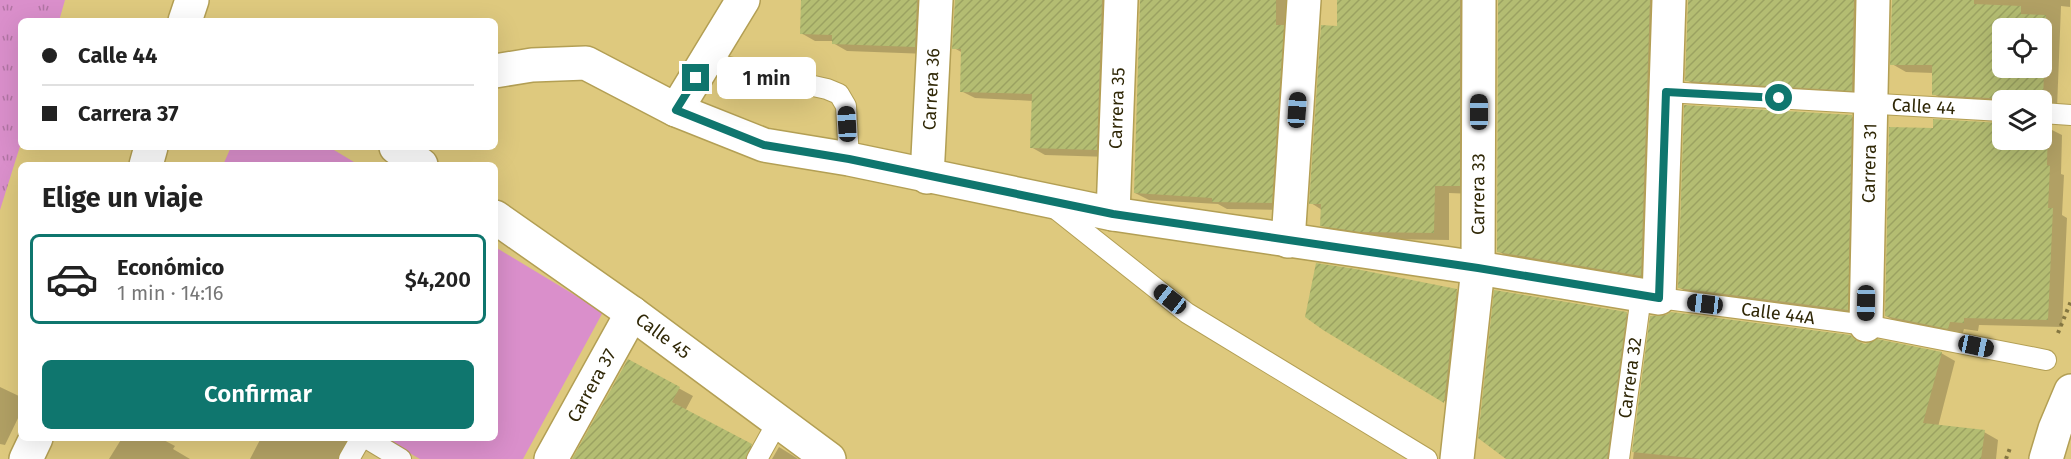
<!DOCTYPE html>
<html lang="es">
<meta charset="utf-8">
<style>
:root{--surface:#fff;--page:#f6f6f6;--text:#222;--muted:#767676;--line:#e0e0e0;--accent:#0f766e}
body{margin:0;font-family:"Fira Sans",sans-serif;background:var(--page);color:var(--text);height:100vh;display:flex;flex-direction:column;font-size:22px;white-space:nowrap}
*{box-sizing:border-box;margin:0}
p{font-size:20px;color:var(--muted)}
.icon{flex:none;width:33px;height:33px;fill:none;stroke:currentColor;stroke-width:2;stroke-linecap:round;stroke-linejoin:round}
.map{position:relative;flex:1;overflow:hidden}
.sheet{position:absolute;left:18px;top:162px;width:480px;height:279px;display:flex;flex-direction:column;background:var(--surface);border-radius:9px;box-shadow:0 6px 24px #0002}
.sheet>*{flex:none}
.top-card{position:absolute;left:18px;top:18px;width:480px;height:132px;border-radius:9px;box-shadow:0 6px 24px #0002;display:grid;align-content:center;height:132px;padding:0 24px;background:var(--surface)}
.buttons{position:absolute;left:1992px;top:18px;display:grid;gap:12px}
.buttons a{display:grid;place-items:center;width:60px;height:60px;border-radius:9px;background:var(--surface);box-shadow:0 6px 24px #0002;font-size:30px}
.end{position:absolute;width:27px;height:27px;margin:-14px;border:8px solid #0f766e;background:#fff;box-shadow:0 0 0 3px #fff}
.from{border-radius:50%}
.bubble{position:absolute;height:42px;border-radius:9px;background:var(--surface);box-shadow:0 6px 24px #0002;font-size:20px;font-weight:600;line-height:42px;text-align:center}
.car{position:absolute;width:18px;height:36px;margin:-18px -9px;border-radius:8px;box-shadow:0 0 4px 2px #0007;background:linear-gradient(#222 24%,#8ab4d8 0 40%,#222 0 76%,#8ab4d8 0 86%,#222 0)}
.top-card b{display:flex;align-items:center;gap:21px;height:57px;font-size:22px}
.top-card b+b{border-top:2px solid var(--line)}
.top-card i{width:15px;height:15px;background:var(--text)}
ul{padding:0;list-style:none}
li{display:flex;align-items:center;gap:18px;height:90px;margin:0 12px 9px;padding:0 12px;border:3px solid transparent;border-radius:9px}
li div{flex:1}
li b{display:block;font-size:22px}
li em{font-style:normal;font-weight:600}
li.on{border-color:var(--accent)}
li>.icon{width:54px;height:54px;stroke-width:1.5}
h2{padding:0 24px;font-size:27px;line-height:72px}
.button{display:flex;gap:12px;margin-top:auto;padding:12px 24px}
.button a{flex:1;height:69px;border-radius:9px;background:var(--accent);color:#fff;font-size:24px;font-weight:600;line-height:69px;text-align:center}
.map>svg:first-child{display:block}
</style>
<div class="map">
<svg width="2071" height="459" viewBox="0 0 2071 459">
<defs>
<pattern id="park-tufts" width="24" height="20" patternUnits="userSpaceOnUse" patternTransform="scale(1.5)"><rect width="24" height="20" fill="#da8fcb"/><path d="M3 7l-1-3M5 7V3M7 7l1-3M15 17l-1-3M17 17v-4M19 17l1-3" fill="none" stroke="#b175a3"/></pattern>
<pattern id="building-hatch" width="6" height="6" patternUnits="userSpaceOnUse" patternTransform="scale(1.5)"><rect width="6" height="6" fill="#b4bd72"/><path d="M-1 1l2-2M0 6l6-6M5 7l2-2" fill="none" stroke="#9ba261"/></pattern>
</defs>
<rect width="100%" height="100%" fill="#dec97e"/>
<path fill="#da8fcb" d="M231,147H329L359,165H223Z
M495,247L603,312L523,459H420L383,438H495Z"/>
<path fill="url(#park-tufts)" d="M0,0H65L59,21H21V143L0,210Z"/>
<path fill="#0003" fill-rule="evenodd" d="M803,0H933L928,54L847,51L833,43V41H815L801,33Z
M956,0H1118L1110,157L1045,155L1031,147L1033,101L975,98L961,91L963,53L954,48Z
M1141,0H1290L1285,210L1227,209L1218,204L1149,200L1135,193Z
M1339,0H1477L1474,194L1449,193V240L1376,239L1336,233L1321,225L1322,210L1311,203L1338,27Z
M1499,0H1667L1655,283L1513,260L1498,251Z
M1689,0H1871L1866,98L1701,89L1687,80Z
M1893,0H2070V7L2061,6L2057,109L2044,122L2046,127L2062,135L2061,174L2064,175L2062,215L2067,218L2062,327L1979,325L1978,331L1964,329L1962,336L1901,324L1886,316L1934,130V121L2002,124V140H2042V100H2002V106L1948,103L1934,94L1933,73L1906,72L1892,64ZM2002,28H2042V68H2002Z
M1851,116L1868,126L1864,319L1696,297L1680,288Z
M1456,291L1473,300L1461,411L1324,329Z
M1626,313L1640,321L1622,459H1509Z
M1652,317L1850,337L1865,345L1941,353L1955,361L1938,427L1984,432L1998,440L1996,459H1633Z
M629,361L693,396L685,411L764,453L762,459H574Z
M0,387L21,397V412L5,445L0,444Z
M122,438H160L175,446L173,449L190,459H109Z
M261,438H342L350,443L342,459H250Z
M779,447L792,455L798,459H772Z"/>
<path fill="url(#building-hatch)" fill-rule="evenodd" d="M801,0H917L915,47L832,44V35L800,34Z
M955,0H1102L1097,150L1030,148L1032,94L960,92L961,49H952Z
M1140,0H1276V25H1284L1272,203L1212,202V198L1134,193Z
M1337,0H1460V186H1435L1434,233L1360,232L1320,226L1321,204H1309L1321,25L1337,26Z
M1498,0H1650L1641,276L1497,252Z
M1688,0H1854L1852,91L1685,81Z
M1892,0H1974V4L2021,6V14L2046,15L2043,101L1932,95V65H1890ZM2002,28H2042V68H2002Z
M1684,105L1852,115L1848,310L1678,288Z
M1933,119L2002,123V140H2042V125H2048L2047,165L2050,166L2048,208H2053L2048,320L1964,318V323L1950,322L1948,329L1885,316L1889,127L1933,128Z
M1316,263L1356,269L1457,289L1444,403L1323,330L1305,317Z
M1494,290L1627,312L1607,459H1506L1478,438Z
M1671,312L1850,335L1857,341L1865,344L1877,339L1942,352L1923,423L1985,430L1981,459H1701L1632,452L1650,316L1666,315Z
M628,359L680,387L672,402L752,444L745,459H572Z"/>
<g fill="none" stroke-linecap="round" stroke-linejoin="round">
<defs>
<g id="lane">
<path d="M706,62L827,89L839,94L846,106L849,159"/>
<path id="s1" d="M1666,92L2002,111"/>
<path d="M2042,113L2071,115"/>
<path d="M1052,206L1187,313L1427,459"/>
<path id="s2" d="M1659,298L1866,325L2046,360"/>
<path d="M366,438L401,459"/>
<path d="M349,459L361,438"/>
<path d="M757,459L778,421"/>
<path id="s3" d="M1619,459L1641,296"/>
</g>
<g id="street">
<path d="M185,21L192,0"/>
<path d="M495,71L532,65L586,63L676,110L764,145L849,159L1113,214L1478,268L1659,298L1669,0"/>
<path d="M676,110L743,0"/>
<path d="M396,147L421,165"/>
<path d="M146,165L151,147"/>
<path id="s4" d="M927,177L936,0"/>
<path id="s5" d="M1113,214L1121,0"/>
<path id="s6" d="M495,217L632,313L829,459"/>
<path d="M1288,241L1304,0"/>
<path id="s7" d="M1866,325L1873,0"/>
<path d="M26,459L36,438"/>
<path id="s8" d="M551,459L632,313"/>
<path id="s9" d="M1457,459L1478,268L1479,0"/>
</g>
<path id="secondary" d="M2046,459L2055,429L2071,391"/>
</defs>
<use href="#lane" stroke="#b39f54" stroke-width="22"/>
<use href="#street" stroke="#b39f54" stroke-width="36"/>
<use href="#secondary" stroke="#b39f54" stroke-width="36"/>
<path stroke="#847641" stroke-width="4" stroke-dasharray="3 4.5" stroke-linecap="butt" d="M2058,333L2071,301
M2006,459L2010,448"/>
<use href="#lane" stroke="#fff" stroke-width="20"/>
<use href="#street" stroke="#fff" stroke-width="33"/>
<use href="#secondary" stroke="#fff" stroke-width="33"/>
</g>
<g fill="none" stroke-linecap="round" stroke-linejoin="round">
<path stroke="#0f766e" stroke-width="8" d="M696,78L676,110L764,145L849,159L1113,214L1478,268L1659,298L1666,92L1779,98"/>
</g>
<g text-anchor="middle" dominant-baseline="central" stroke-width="4.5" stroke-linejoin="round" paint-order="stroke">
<g font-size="18" fill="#302807" stroke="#dec97e">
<text stroke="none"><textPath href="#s4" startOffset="88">Carrera 36</textPath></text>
<text stroke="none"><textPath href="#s1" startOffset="258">Calle 44</textPath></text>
<text stroke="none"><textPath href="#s5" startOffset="106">Carrera 35</textPath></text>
<text stroke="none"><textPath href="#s7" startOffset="162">Carrera 31</textPath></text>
<text stroke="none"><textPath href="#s9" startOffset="266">Carrera 33</textPath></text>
<text stroke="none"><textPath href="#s2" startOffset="120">Calle 44A</textPath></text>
<text stroke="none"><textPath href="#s6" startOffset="206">Calle 45</textPath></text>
<text stroke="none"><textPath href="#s3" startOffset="82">Carrera 32</textPath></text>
<text stroke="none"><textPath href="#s8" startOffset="84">Carrera 37</textPath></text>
</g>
</g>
</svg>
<div class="buttons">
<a><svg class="icon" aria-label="locate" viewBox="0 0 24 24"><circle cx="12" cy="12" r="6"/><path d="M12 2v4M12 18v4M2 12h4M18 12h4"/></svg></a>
<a><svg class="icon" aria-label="layers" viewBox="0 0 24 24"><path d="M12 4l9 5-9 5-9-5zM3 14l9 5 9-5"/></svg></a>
</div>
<i class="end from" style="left:1779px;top:98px"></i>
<i class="end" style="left:696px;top:78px"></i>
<div class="bubble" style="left:717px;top:57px;width:99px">1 min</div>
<i class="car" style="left:1297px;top:110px;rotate:4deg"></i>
<i class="car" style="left:1479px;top:112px;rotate:0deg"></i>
<i class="car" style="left:847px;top:124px;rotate:357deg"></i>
<i class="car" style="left:1170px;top:299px;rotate:308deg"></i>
<i class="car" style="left:1866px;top:303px;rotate:181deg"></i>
<i class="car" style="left:1705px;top:304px;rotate:277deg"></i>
<i class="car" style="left:1976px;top:346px;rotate:102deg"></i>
<div class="top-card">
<b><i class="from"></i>Calle 44</b>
<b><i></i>Carrera 37</b>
</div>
<section class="sheet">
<h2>Elige un viaje</h2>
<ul>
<li class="on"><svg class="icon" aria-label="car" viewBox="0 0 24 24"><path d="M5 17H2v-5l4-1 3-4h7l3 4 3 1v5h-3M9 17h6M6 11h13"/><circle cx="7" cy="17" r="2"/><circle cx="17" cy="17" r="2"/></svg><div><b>Económico</b><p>1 min · 14:16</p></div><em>$4,200</em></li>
</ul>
<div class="button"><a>Confirmar</a></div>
</section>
</div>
